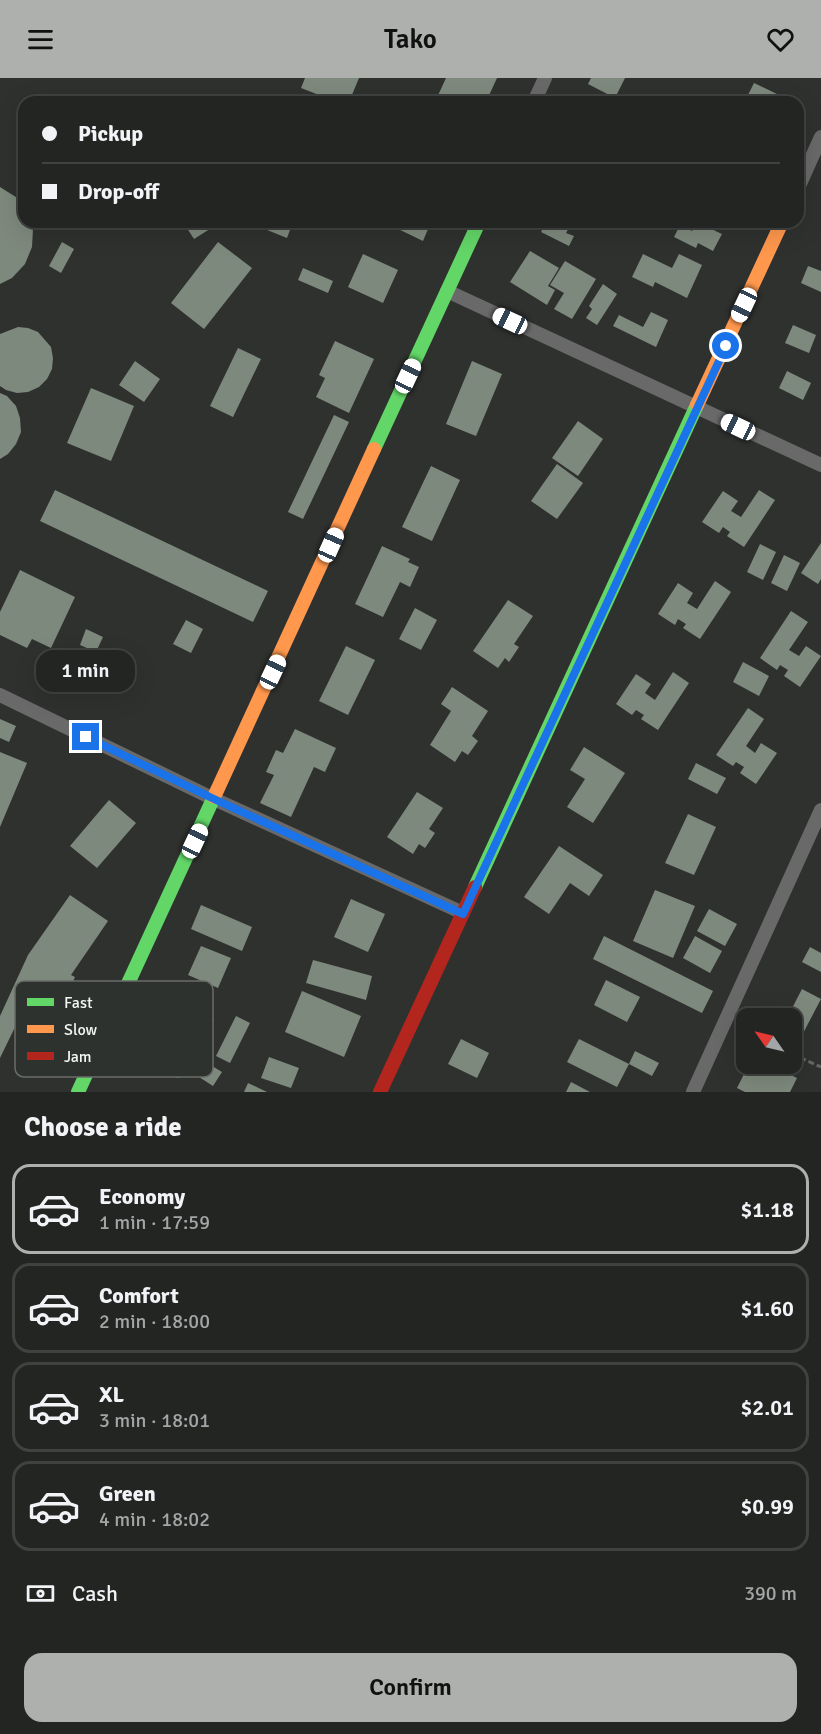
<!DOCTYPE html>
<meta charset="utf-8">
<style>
:root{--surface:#232523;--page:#2f3130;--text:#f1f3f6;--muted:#a3a5a6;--line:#404241;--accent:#aeb0ae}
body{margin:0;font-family:Signika,sans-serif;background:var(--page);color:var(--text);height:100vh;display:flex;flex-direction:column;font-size:22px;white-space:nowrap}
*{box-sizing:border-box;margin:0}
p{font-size:20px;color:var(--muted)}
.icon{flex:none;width:33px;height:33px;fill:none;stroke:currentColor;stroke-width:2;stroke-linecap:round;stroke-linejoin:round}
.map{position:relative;height:1014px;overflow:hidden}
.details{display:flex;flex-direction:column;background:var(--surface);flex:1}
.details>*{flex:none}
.banner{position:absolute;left:18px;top:18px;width:786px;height:132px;border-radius:18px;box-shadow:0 6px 24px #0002,0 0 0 2px var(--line);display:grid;align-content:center;height:132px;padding:0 24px;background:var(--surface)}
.needle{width:39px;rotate:304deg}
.tools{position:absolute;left:736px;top:930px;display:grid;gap:12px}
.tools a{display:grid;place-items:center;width:66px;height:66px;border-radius:12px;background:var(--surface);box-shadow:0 6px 24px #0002,0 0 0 2px var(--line);font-size:30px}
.end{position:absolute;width:27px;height:27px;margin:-14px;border:8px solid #1a73e8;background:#fff;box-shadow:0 0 0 3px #fff}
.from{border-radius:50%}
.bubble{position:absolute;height:42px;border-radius:18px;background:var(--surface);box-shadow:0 6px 24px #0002,0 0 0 2px var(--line);font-size:20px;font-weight:600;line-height:42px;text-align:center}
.car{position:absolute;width:18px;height:36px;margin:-18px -9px;border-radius:8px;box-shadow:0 0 4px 2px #0007;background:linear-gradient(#fff 24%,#345 0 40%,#fff 0 76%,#345 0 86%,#fff 0)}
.banner b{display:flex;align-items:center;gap:21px;height:57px;font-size:22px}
.banner b+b{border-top:2px solid var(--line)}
.banner i{width:15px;height:15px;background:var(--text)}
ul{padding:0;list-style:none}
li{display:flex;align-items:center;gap:18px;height:90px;margin:0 12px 9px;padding:0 12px;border:3px solid var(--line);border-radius:18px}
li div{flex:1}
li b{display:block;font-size:22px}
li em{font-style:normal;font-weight:600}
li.current{border-color:var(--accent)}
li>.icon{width:54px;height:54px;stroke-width:1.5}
h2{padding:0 24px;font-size:27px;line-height:72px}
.pay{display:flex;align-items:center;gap:15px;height:66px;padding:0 24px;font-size:22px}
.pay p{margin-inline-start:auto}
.primary-button{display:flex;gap:12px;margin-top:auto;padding:12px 24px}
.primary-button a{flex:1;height:69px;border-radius:18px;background:var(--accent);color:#111;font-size:24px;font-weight:600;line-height:69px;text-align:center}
header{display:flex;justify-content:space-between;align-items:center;height:78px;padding:0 24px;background:var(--accent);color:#111;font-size:27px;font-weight:600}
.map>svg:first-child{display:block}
</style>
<header><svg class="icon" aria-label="menu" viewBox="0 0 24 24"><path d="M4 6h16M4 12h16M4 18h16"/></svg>Tako<svg class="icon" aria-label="heart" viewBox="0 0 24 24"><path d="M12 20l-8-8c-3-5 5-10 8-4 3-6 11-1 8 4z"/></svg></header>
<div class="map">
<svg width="821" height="1014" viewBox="0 0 821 1014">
<rect width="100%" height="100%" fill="#2f312f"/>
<path fill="#7e897d" d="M305,0H359L349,24H337L301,10Z
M446,0H497L486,24H435Z
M591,0H625L615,20L588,6Z
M754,5L779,17L775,24L745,23Z
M0,109L19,121L24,128V144H31L33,151L32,169L25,186L12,200L0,206Z
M183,144H221L194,161Z
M247,144H293L287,160Z
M396,144H431L423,163L394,149Z
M546,144H566L571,146L566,155L574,158L569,168L541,154Z
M696,144L722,156L713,173L698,165L696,170L674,159L680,147L692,153Z
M62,164L74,171L61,195L49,188Z
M218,164L252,190L204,251L171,225Z
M530,173L559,190L548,208L555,212L547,227L510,204Z
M363,176L398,192L383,225L348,209Z
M643,176L672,190L679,176L702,187L687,220L655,204L653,209L632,199Z
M565,183L596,201L572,241L554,231L564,215L550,207Z
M808,188L821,193V214L801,205Z
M303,190L333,203L328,215L298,202Z
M603,206L617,216L597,247L586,240L592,231L589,228Z
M651,234L668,242L656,269L613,248L619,237L643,249Z
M793,247L816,257L809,275L785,265Z
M18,249L28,250L38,254L51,269L53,280L52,291L47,301L39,309L28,314L17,315L6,312L0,308V256Z
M335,263L374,281L349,335L316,319L325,300L319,297Z
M238,270L261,281L233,339L210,328Z
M135,283L160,301L144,324L119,307Z
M472,283L502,296L476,358L446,346Z
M787,293L811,305L803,322L779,310Z
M91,310L134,328L111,383L67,365Z
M0,315L7,318L16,328L20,340L21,354L16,366L8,376L0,381Z
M334,337L349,344L303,441L288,434Z
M578,343L603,361L578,398L552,380Z
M557,386L583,405L557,441L531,423Z
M431,388L460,402L432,463L402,449Z
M55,412L268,513L253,544L40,443Z
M759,412L775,422L744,469L727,458L730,454L723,449L719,455L702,444L723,413L738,423L731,433L741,439Z
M821,465V501L818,506L801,495Z
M760,466L776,474L763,502L747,494Z
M382,468L410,481L408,484L419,489L410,509L400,504L383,539L355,526Z
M784,477L800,485L787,513L771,505Z
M20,492L75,519L51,570L32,561L27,570L0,557V534Z
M715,503L731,514L700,561L683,550L686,546L678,541L675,547L658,536L678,505L693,515L687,525L697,531Z
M508,522L533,538L514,566L519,569L509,584L505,580L498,590L473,573Z
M415,530L437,542L421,572L399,561Z
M791,533L808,544L789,572L799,578L806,568L821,578L800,609L784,598L788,592L780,587L777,592L760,580Z
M186,542L203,551L191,575L173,566Z
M86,551L103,559L96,574L80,567Z
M346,568L375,582L348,637L319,623Z
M743,584L769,598L759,618L733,604Z
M673,594L689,605L658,652L641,641L644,637L636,632L632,637L616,626L636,596L651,606L645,615L655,622Z
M452,609L488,633L472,658L478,663L468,677L462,673L455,684L430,667L451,633L441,626Z
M748,630L764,641L746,668L755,675L761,665L777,675L756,706L740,695L744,689L736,684L733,688L716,677Z
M0,641L16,648L9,664L0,660Z
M295,651L336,670L325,694L314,689L291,739L260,725L274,697L266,694L276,672L283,675Z
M584,669L625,695L593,745L567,729L585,701L570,692Z
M0,674L27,685L0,749Z
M696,685L726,700L717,716L688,701Z
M417,714L443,730L429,751L435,755L425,770L419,766L413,776L387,759Z
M109,722L136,745L97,790L70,768Z
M688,736L716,749L694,797L665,785Z
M559,768L603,797L589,818L570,805L549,836L524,819Z
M655,812L695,828L673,880L633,863Z
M70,817L108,843L71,897L75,899L47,961L16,947L0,980V938L28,877Z
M351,821L385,836L368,874L334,859Z
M201,827L252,849L242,873L191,851Z
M709,831L737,846L725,868L697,853Z
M604,858L713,913L702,935L593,881Z
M695,858L722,873L710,895L683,880Z
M201,868L231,880L218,910L188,897Z
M810,869L821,875V894L802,884Z
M313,882L372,898L366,922L306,905Z
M606,902L640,919L627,944L594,927Z
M802,911L821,921L799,963L792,959V940H772L776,932L788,938Z
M302,913L361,938L344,979L285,954Z
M169,916L214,941L196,971L152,946Z
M236,938L250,945L230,985L216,978Z
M461,961L489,975L477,1000L448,986Z
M579,961L629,986L617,1009L567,984Z
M128,968L184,982L179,1000L124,986Z
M635,973L659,985L652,998L629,986Z
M269,979L299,990L291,1010L261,1000Z
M207,985L222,994L213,1008L199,999Z
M749,986H768L797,1000L790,1014H745L737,1010Z
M571,1004L590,1014H566Z
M248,1005L267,1014H244Z"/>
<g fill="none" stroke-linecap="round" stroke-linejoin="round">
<path stroke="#656766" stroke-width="3" stroke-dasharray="6 3" stroke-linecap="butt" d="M738,951L747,955
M792,976L821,989"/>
<path stroke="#69696a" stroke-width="14" d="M534,24L545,0
M798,110L821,59
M447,213L821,387
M0,617L214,721L463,835
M693,1014L821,732"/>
<path stroke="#63d668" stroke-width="14" d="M374,371L479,144
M475,809L697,327
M78,1014L214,719"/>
<path stroke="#ff974d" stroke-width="14" d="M697,327L782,144
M214,719L374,371"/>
<path stroke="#b3261e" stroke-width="14" d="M380,1014L475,809"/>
</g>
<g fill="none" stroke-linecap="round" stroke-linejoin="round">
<path stroke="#1a73e8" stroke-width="8" d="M86,659L214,721L463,836L726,268"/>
</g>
<rect x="15" y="903" width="198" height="96" rx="9" fill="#2e322e" stroke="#696c69" stroke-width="1.5"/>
<rect x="27" y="920" width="27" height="8" fill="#63d668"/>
<rect x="27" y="947" width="27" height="8" fill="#ff974d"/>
<rect x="27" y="974" width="27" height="8" fill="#b3261e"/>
<g font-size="16" fill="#f3f5f2">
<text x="64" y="930">Fast</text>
<text x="64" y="957">Slow</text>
<text x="64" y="984">Jam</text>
</g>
</svg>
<div class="tools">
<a><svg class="needle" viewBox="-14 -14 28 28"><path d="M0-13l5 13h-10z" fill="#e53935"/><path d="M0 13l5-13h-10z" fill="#a3a5a6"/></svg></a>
</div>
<i class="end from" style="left:726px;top:268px"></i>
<i class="end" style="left:86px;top:659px"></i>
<div class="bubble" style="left:36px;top:572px;width:99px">1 min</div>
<i class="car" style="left:744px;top:227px;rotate:205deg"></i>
<i class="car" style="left:510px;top:243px;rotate:295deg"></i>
<i class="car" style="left:408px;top:298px;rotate:25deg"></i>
<i class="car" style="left:738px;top:349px;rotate:295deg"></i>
<i class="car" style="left:331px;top:467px;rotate:24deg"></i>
<i class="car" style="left:273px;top:594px;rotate:25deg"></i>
<i class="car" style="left:195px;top:763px;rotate:25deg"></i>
<div class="banner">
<b><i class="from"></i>Pickup</b>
<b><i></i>Drop-off</b>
</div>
</div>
<section class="details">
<h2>Choose a ride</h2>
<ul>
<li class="current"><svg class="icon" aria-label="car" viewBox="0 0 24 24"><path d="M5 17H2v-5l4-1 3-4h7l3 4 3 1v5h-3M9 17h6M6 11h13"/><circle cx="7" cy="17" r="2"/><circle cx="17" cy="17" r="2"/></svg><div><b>Economy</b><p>1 min · 17:59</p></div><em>$1.18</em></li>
<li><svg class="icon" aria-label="car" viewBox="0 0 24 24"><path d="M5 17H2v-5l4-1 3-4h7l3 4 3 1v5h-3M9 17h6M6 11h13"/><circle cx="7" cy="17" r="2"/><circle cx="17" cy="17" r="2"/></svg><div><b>Comfort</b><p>2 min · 18:00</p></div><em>$1.60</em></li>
<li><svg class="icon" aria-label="car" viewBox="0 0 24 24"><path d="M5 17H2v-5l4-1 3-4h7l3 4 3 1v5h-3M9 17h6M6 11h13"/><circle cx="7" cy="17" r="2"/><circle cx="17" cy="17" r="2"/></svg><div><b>XL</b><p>3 min · 18:01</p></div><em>$2.01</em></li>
<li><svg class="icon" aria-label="car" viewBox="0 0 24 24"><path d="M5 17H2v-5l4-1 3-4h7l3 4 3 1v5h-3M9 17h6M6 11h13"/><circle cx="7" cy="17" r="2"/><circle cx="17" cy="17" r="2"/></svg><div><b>Green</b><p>4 min · 18:02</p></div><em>$0.99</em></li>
</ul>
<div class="pay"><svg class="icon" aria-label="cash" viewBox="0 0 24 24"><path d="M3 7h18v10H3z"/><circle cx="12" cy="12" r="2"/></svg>Cash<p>390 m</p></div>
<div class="primary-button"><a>Confirm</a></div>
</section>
